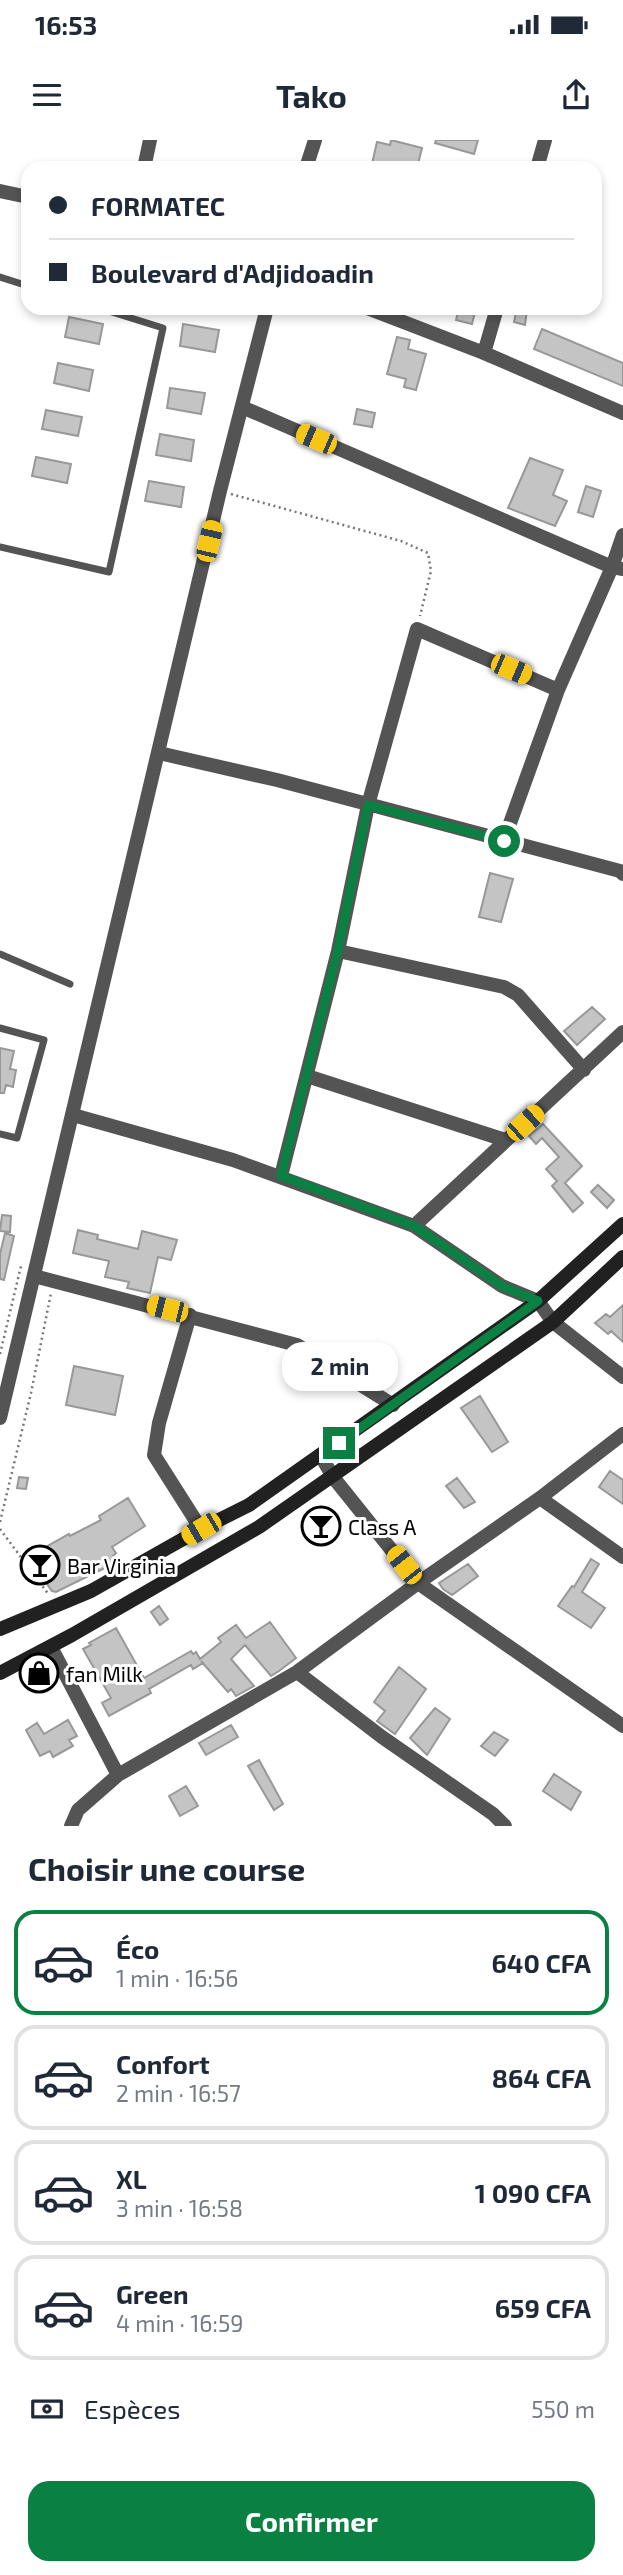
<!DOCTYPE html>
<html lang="fr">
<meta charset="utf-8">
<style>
:root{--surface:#fff;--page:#f6f6f7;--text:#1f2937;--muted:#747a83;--line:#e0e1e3;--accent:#0b8043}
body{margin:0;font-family:"Exo 2",sans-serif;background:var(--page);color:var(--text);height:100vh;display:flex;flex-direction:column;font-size:26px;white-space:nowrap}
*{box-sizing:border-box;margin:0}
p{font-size:23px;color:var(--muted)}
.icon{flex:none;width:38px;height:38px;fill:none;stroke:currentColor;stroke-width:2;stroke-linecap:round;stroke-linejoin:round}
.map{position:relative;height:1686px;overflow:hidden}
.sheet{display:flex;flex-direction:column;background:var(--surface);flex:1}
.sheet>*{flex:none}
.guide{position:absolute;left:21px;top:21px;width:581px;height:154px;border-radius:21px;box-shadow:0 4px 10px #0003;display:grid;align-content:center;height:154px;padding:0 28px;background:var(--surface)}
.end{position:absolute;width:32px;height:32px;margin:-16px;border:9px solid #0b8043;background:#fff;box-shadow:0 0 0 4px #fff}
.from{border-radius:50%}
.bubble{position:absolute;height:49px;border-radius:21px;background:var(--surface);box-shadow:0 4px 10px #0003;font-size:23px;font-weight:700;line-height:49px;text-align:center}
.car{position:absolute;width:21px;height:42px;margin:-21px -10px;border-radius:9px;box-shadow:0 0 5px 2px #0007;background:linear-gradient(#f5c518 24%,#345 0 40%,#f5c518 0 76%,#345 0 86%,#f5c518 0)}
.guide b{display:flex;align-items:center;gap:24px;height:66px;font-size:26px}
.guide b+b{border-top:2px solid var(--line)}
.guide i{width:18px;height:18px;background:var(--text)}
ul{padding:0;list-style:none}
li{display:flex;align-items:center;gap:21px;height:105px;margin:0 14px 10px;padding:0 14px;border:4px solid var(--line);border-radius:21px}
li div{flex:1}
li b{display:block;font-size:26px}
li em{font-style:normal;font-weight:700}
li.current{border-color:var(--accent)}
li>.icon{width:63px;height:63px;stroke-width:1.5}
h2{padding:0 28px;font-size:32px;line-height:84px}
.pay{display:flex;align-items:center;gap:18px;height:77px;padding:0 28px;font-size:26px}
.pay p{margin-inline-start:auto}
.button{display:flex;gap:14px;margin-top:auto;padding:14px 28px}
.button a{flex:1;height:80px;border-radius:21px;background:var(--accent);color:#fff;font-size:28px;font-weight:700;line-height:80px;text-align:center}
.status{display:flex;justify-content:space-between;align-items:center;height:49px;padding:0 35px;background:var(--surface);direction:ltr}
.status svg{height:19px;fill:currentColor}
header{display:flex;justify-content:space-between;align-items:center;height:91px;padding:0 28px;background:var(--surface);font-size:32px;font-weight:700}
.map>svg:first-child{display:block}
</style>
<div class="status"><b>16:53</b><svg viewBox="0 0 49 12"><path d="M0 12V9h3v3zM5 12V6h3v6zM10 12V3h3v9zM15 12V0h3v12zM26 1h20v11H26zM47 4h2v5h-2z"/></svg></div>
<header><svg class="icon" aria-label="menu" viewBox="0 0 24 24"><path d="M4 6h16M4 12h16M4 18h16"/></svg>Tako<svg class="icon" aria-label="share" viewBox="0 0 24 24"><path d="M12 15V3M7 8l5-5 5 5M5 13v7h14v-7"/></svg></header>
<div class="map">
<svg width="623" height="1686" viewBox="0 0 623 1686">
<rect width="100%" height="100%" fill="#fff"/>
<path fill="#c4c4c4" stroke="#989898" stroke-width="2" d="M391,0L422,8L417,28H371L377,2L390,5Z
M436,0H478L474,14L435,3Z
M459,168H476L472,184L456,180Z
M517,168L527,170L525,185L514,182Z
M69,177L103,184L99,204L65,197Z
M183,184L219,190L215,212L180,206Z
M542,189L623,223V246L534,209Z
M397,197L410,200L408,209L426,214L416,250L404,247L406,239L387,234Z
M58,223L93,230L89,251L54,243Z
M170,248L205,253L201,274L167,268Z
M357,269L375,273L372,287L354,284Z
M46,270L82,277L78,296L42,289Z
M160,294L194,300L191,321L156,315Z
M36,317L71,324L67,343L32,336Z
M530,318L563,330L553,355L567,361L555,386L508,368Z
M149,341L184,347L181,367L145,361Z
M586,346L601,351L593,377L578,372Z
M490,733L513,739L501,782L479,777Z
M592,867L605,879L577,905L564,891Z
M0,908L14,911L10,929L16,930L13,947L6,945L4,953H0Z
M543,984L582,1026L565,1043L583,1063L573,1072L552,1046L557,1041L546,1029L559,1017L542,998L536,1004L529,996Z
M598,1045L614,1060L607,1068L591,1052Z
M2,1075L11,1076L10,1092L0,1091Z
M78,1090L98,1095L97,1099L138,1109L142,1091L177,1100L171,1120L158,1117L150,1153L127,1148L129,1142L105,1137L109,1121L73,1113Z
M5,1093L14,1096L4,1140L0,1139V1114Z
M623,1165V1202L611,1191L608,1194L595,1183L606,1174L610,1177Z
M74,1226L123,1236L115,1275L66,1265Z
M480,1256L508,1302L492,1312L461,1268Z
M610,1331L623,1340V1364L599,1347Z
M19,1337L28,1338L26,1349L17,1348Z
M457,1338L475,1362L464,1368L446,1346Z
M128,1358L145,1386L112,1407L116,1413L113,1416L117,1422L56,1452L52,1451L28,1417L69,1394L70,1396L101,1380L99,1376Z
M591,1419L599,1424L582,1452L605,1468L591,1488L558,1466L572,1446L574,1447Z
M468,1424L478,1436L452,1455L443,1449L439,1443Z
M159,1466L168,1479L160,1485L151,1472Z
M270,1482L296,1518L279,1531L271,1536L245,1505L231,1519L254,1546L236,1556L231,1549L228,1552L201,1521L203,1523L193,1529L191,1525L149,1549L151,1553L109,1576L102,1563L111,1558L83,1509L91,1505L89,1503L116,1488L144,1538L191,1511L193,1514L196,1512L200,1519L221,1502L218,1498L236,1485L246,1498Z
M399,1527L426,1549L395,1594L377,1581L385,1571L374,1562Z
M435,1568L450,1579L427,1615L410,1598Z
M68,1580L77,1596L69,1600L73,1606L53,1617L50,1611L40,1616L26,1590L37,1583L44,1594Z
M231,1585L238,1597L206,1615L199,1603Z
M494,1592L508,1600L495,1616L481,1606Z
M259,1620L283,1664L274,1670L248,1626Z
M554,1634L581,1652L571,1670L543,1651Z
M186,1646L198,1666L180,1676L169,1656Z"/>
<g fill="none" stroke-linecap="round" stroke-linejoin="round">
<path stroke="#767676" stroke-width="2.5" stroke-dasharray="2 3.5" stroke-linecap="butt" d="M231,354L401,401L428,413L431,431L420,476
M0,1214L21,1126
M0,1382L31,1253L51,1153
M0,1389L49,1455"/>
<path stroke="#545454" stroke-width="7" d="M0,137L28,146
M0,407L109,432L163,188L99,168
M0,814L70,844
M0,888L44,900L17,998L0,994"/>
<path stroke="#545454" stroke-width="14" d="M144,28L150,0
M537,28L545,0
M0,51L28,57
M367,168L484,213L623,273
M484,213L497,168
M242,267L612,427L623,429
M159,613L277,640L620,731L623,734
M504,700L558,550L612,427L623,395
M338,811L504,847L518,855L584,930
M307,936L505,1000
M73,975L233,1020L414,1086L502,1146L538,1161L553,1182L623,1237
M281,1036L338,811L368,665L417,489L558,550
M414,1086L623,892
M34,1136L297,1205L393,1265
M190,1175L159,1283L154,1315L201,1389
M321,1316L333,1337L418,1443L623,1586
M540,1358L623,1417
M51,1507L118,1635
M297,1532L382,1597L493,1674L505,1686
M71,1686L78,1670L118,1635L297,1532L418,1443L540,1358L623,1294"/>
<path stroke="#545454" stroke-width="14" d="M306,28L315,0
M0,1278L220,351L267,168"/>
<path stroke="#212121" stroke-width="14" d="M0,1489L91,1451L201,1389L249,1365L538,1161L623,1084
M0,1533L72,1495L259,1387L553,1182L623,1117"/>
</g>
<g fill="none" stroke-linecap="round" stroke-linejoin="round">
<path stroke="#0b8043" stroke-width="9" d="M339,1303L538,1161L502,1146L414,1086L281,1036L338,810L368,665L504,701"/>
</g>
<defs>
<symbol id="bar-ring" viewBox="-11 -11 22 22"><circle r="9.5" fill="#fff" stroke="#000" stroke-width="1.5"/><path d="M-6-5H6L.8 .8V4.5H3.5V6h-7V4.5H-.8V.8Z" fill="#000"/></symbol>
<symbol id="shop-ring" viewBox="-11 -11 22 22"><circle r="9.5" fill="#fff" stroke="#000" stroke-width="1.5"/><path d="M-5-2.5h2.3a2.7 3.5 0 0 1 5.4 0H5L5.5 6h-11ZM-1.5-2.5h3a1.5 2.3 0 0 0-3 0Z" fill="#000"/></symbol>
</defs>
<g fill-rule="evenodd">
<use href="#bar-ring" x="299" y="1364" width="44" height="44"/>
<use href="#bar-ring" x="18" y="1403" width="44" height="44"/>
<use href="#shop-ring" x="17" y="1511" width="44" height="44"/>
</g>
<g text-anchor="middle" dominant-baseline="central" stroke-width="6" stroke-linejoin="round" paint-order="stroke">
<g font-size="21" fill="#000" stroke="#fff" text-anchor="start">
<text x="348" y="1386">Class A</text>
<text x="67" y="1425">Bar Virginia</text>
<text x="66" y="1533">fan Milk</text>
</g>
</g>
</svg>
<i class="end from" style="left:504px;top:701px"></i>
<i class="end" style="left:339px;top:1303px"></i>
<div class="bubble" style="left:282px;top:1202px;width:116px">2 min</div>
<i class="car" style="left:316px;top:299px;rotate:293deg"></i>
<i class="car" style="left:209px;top:401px;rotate:13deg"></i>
<i class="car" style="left:511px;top:529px;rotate:113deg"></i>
<i class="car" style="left:525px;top:983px;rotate:48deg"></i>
<i class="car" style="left:167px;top:1169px;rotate:284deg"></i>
<i class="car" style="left:201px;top:1389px;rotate:240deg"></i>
<i class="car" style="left:404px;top:1425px;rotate:322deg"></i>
<div class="guide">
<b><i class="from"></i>FORMATEC</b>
<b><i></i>Boulevard d'Adjidoadin</b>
</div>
</div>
<section class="sheet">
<h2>Choisir une course</h2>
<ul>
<li class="current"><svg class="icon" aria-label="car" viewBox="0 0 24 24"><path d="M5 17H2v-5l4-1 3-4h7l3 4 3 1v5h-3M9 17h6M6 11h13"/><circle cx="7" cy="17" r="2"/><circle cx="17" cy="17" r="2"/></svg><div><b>Éco</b><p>1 min · 16:56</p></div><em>640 CFA</em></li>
<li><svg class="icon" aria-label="car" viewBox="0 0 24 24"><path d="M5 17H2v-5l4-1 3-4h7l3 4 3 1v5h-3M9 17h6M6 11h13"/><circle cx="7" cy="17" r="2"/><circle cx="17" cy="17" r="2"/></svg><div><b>Confort</b><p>2 min · 16:57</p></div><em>864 CFA</em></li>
<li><svg class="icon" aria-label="car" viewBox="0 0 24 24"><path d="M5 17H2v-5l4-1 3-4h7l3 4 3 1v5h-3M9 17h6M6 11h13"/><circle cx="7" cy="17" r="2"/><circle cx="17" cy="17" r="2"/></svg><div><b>XL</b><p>3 min · 16:58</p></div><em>1 090 CFA</em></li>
<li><svg class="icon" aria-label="car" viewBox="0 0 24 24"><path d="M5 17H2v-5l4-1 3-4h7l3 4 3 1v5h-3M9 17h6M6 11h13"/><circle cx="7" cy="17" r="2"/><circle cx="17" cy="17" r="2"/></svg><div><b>Green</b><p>4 min · 16:59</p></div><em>659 CFA</em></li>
</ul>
<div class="pay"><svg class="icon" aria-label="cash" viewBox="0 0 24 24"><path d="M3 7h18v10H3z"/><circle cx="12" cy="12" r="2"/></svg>Espèces<p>550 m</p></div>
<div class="button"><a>Confirmer</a></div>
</section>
